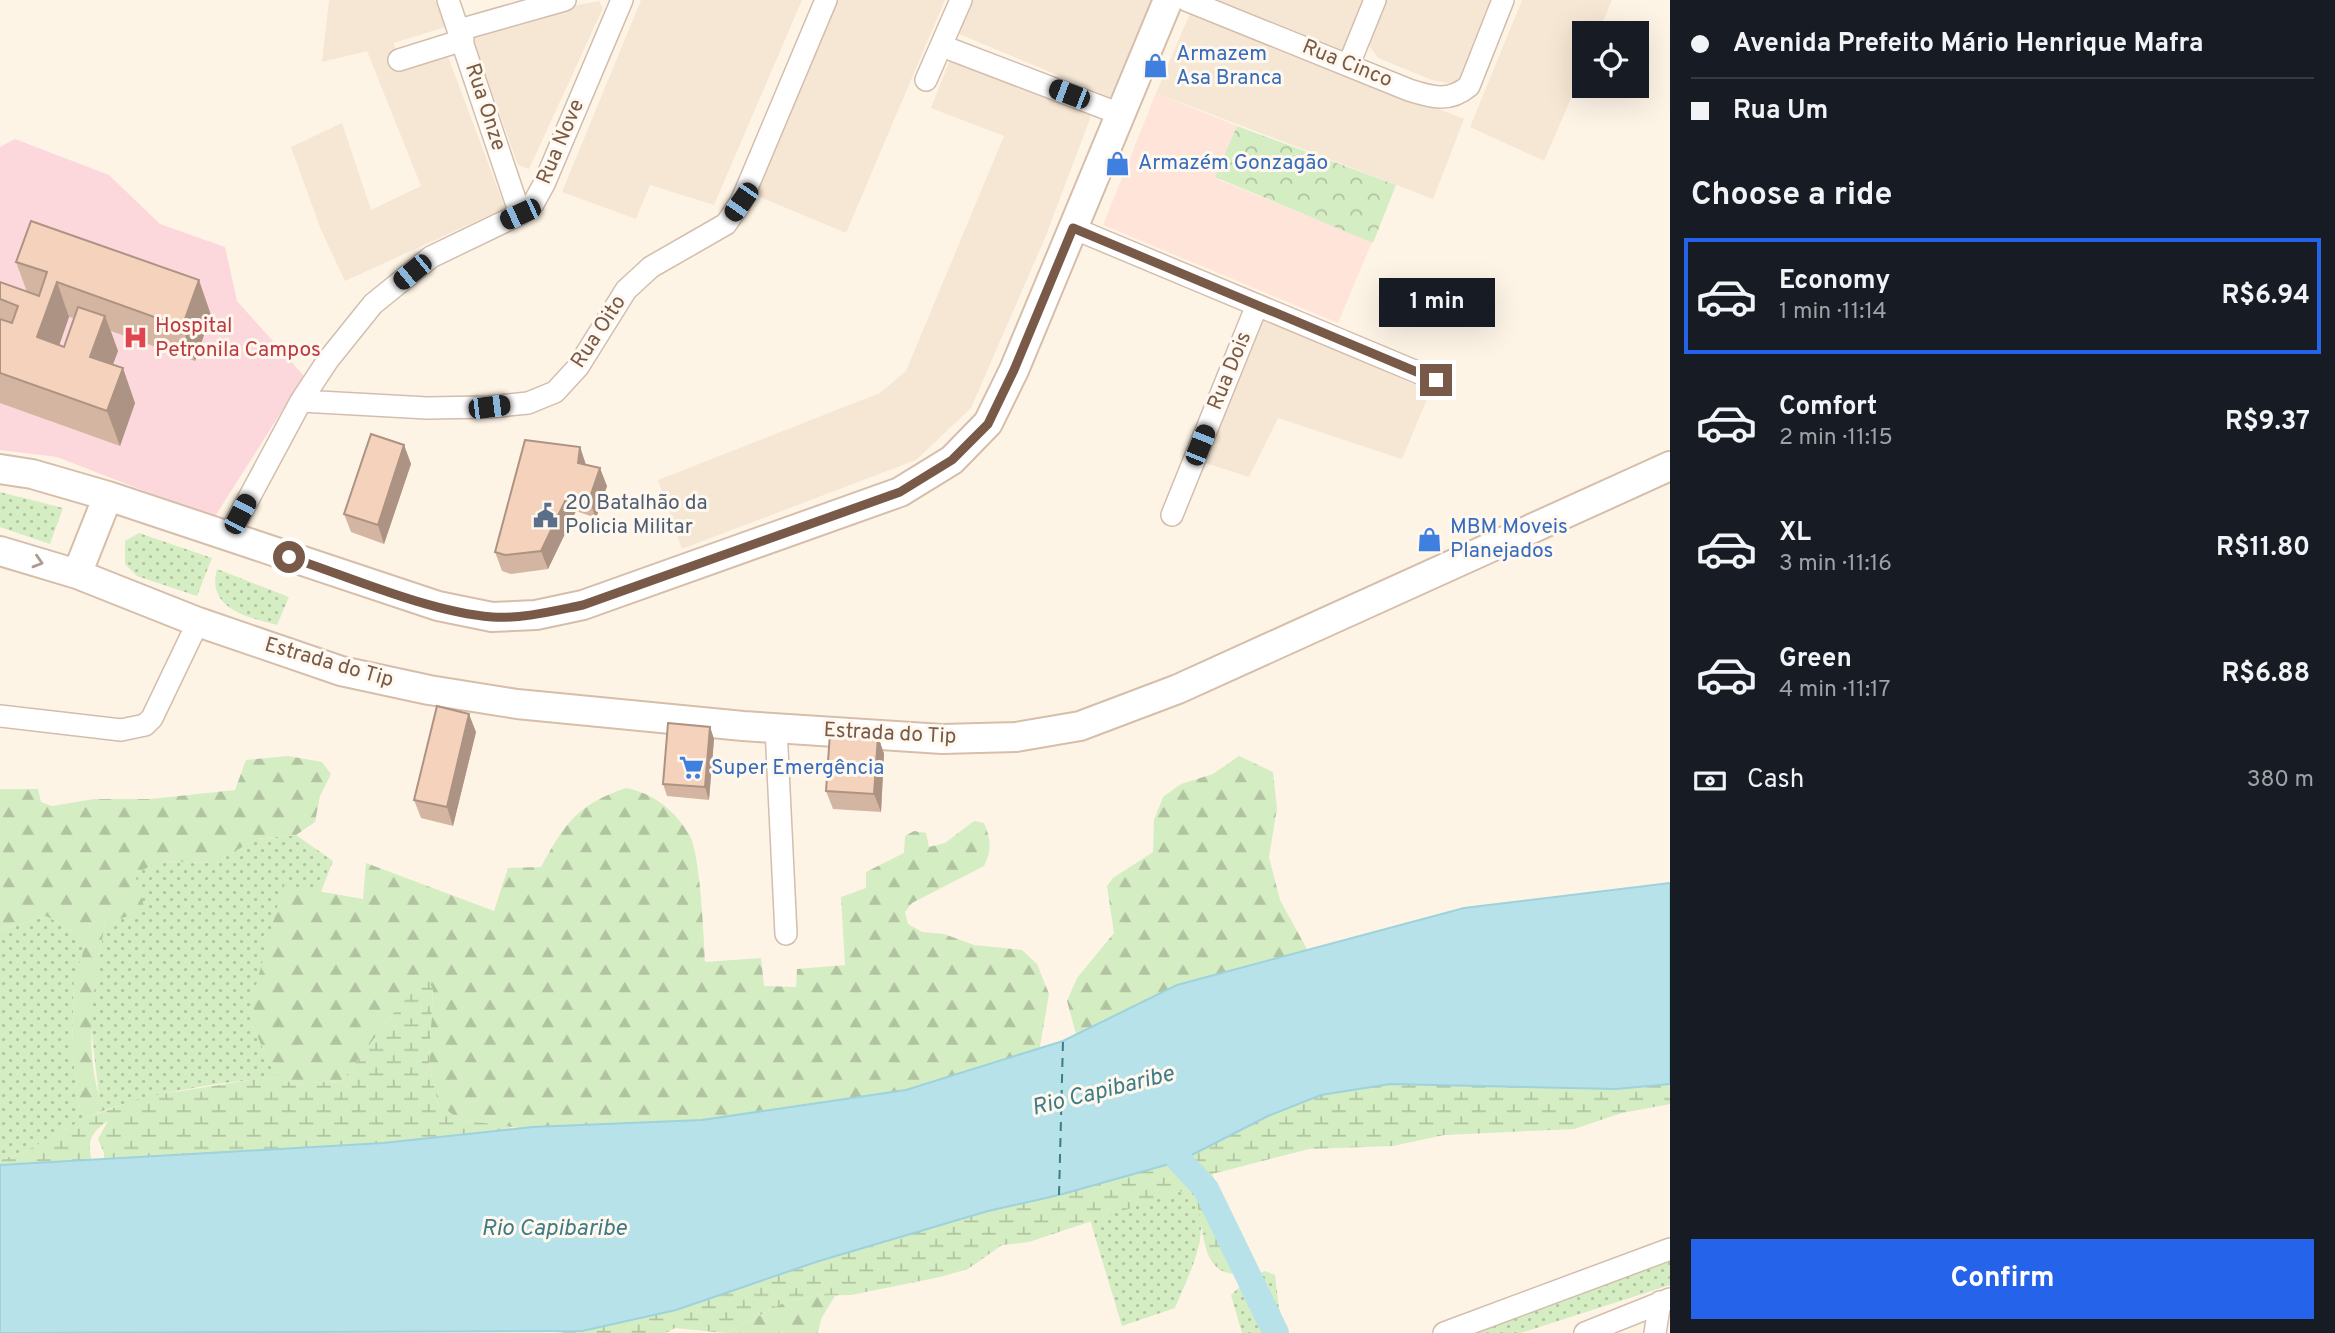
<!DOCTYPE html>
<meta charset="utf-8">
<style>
:root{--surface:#171b24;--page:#20242c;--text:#f1f3f6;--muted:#9ea1a6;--line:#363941;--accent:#2563eb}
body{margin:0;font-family:Overpass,sans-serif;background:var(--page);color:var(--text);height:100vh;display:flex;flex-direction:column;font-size:26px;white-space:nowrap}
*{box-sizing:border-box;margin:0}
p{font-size:23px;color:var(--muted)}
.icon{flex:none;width:38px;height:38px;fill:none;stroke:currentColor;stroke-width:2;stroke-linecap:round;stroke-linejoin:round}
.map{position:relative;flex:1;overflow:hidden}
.sheet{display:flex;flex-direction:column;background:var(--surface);width:665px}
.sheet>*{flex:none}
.guide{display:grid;align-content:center;height:154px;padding:0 21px;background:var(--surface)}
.fabs{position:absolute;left:1572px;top:21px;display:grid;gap:14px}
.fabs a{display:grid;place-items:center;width:77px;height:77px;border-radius:0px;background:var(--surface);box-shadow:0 7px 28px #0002;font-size:35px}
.end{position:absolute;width:32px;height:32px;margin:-16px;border:9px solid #795a48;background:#fff;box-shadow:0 0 0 4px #fff}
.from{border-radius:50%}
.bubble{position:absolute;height:49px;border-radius:0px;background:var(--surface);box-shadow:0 7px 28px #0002;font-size:23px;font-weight:700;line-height:49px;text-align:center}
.car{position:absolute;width:21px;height:42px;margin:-21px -10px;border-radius:9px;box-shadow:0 0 5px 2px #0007;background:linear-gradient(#222 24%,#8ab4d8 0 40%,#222 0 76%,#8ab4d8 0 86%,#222 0)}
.guide b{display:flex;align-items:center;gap:24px;height:66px;font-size:26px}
.guide b+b{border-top:2px solid var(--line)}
.guide i{width:18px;height:18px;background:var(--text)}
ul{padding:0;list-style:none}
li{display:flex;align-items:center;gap:21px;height:116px;margin:0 14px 10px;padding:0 7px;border:4px solid transparent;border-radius:0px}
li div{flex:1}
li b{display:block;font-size:26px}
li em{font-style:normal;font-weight:700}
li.selected{border-color:var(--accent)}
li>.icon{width:63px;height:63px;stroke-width:1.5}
h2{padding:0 21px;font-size:32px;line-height:84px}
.pay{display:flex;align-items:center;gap:18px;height:77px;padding:0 21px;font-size:26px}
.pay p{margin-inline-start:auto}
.button{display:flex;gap:14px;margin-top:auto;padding:14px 21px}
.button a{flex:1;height:80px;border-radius:0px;background:var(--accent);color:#fff;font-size:28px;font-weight:700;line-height:80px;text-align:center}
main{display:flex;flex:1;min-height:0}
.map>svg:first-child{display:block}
</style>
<main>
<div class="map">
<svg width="1670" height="1333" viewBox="0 0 1670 1333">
<defs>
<pattern id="grass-dots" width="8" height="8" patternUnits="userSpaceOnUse" patternTransform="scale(1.75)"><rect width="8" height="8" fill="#d4edc3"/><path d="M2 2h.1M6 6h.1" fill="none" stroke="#b1c3a0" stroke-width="1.8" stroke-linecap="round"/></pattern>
<pattern id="forest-firs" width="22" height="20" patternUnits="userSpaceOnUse" patternTransform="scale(1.75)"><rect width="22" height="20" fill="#d4edc3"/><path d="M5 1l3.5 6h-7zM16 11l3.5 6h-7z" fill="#b1c3a0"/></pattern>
<pattern id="wetland-marsh" width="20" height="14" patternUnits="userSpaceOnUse" patternTransform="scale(1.75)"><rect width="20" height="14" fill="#d4edc3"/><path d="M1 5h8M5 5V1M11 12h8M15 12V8" fill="none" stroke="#b1c3a0"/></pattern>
<pattern id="park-crowns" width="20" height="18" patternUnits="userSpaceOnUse" patternTransform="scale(1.75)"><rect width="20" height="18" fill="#d4edc3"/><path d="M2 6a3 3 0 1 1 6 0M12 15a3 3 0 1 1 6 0" fill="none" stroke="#b1c3a0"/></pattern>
</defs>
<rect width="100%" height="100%" fill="#fef4e6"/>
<path fill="#f6e6d4" d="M329,0H435L445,27L394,43L401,69L447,54L505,208L345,281L321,230L291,147L342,123L371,210L421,186L367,51L322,62Z
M641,0H802L714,205L650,185L636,219L562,192Z
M836,0H945L846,233L755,195Z
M973,0H1151L1110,97L959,34Z
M1218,0H1363L1343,50Z
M1387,0H1490L1456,85L1432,80L1378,58L1368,44Z
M1522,0H1612L1598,33H1584V68L1544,161L1470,127Z
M599,1L603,8L529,169L518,165L472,37L534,13Z
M1191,11L1464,119L1433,199L1156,93Z
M953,52L1094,108L1045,238L971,408L916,460L682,549L658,480L880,393L906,371L1004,136L931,108Z
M1265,317L1430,392L1402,459L1278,418L1249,477L1202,462Z"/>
<path fill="#ffe4d9" d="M1156,93L1237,126L1215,178L1372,242L1338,323L1103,225Z"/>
<path fill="#fcd8dd" d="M15,139L109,175L160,224L225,247L237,301L304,376L214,518L57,457L0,450V147Z"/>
<path fill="url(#grass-dots)" d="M0,492L63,508L50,544L0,527Z
M139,533L212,558L197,596L137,576L125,564V541Z
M217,569L289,597L277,625C248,617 206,609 217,569Z
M296,835L333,861L321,892L283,886L253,1027L277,1078C219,1081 161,1092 105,1110L99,1096L90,1018L96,973L105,924L134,874L160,861L215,863L256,839Z
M46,916L67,927L86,943L74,981L72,1050L80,1110L88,1117L24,1152L0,1160V931Z
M1191,1188C1215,1229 1191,1269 1175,1308L1122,1326L1090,1220Z
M1670,1259V1285L1521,1333H1461Z
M1265,1271L1275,1275L1279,1308L1287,1333H1242L1231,1295L1249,1278Z"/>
<path fill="url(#forest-firs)" d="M288,756L322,762L331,774L320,796L315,822L296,835L256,839L215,863L160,861L135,874L145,910L105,924C95,978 80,1058 105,1110L88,1117L80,1110L72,1050L74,980L86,943L67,927L46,916L0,931V789H38L41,802L52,806L94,799H151L235,790L246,760Z
M1239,756L1273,772L1277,808L1269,857L1280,900L1308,951L1177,985L1076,1034L1067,1001L1077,978L1114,933L1107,886L1113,878L1153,852L1154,820L1163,797L1181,784L1213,774Z
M626,788C653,793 676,811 690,836C700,855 704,937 705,962L761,958L764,986L796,987L797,969L845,965L841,897L866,888V872L904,853L905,836L914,831L926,833L929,847L945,843L974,821L984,823C991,839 992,851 984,866L912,903L905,912L908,924L922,932L944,934L974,945L1022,950L1037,964L1049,994L1039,1052L858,1108L563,1134L460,1120L438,1104L429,1064L433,989L399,1006L342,1081L295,1084L277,1078L253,1027L254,993L283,885L363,899L366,863L494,911L508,868L541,867C565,823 578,804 626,788Z
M815,1296H835L821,1319L818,1333H726L785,1302Z"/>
<path fill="url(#wetland-marsh)" d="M427,978L433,989L429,1064L438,1104L460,1120L508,1126L521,1134L104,1163V1153L98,1139L108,1121C87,1134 87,1146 94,1168L0,1180V1160L24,1152L88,1117L144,1097L256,1079L277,1078L295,1084L342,1081L399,1006Z
M1390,1084L1616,1089L1670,1084V1104L1622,1113L1574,1129L1444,1135L1393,1146L1309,1149L1212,1174C1226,1206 1245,1237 1247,1273C1192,1283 1209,1217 1191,1188L1029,1242L1002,1245L968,1269L940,1277L851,1295L815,1296L785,1302L726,1333L675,1328L666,1333H551L582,1331L676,1310L819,1261L988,1211L1059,1195L1180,1161L1268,1116L1321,1095Z"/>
<path fill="url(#park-crowns)" d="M1237,126L1396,185L1373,243L1215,177Z"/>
<path fill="#b8e2e9" stroke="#9ed2dc" stroke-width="2" d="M1670,883V1084L1616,1089L1390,1084L1321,1095L1268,1116L1180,1161L1059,1195L988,1211L819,1261L676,1310L582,1331L0,1333V1165L383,1143L533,1127L702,1120L906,1090L1063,1041L1177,985L1464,908Z"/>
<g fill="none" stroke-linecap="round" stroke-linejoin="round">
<path stroke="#b8e2e9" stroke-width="26" d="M1163,1131L1180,1161L1206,1189L1276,1333"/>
<path stroke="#3d7b87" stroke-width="2" stroke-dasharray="9 7" stroke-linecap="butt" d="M1059,1195L1063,1041"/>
<defs>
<path id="street" d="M448,0L520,214
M1186,0L1409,90C1431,97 1449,103 1469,86L1503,0
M459,30L565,0
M942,46L1120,114
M399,60L463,40
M1349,64L1375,0
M926,80L961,0
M1073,228L1436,380
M301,401L427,408L489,407L528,403L555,392L578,367L626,290L651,267L726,224L741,202L826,0
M1172,515L1257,305
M228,537L301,401L328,360L373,304L431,257L520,214L533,204L544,184L622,0
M0,716L121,730L145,725L152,718L198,622
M776,728L786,934
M1444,1333L1670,1249
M1585,1333L1670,1299
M1655,1333L1660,1302"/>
<path id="secondary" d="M0,469L32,474L108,496L438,606L492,617L536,615L583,605L900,492L952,460L988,423L1014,370L1168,0
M0,551L77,574L198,622L341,671L429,690L517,704L743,726L942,739L1016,737L1080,726L1178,689L1670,466
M77,574L108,496"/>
</defs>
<use href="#street" stroke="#d3bead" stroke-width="24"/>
<use href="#secondary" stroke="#d6beaa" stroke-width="32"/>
<use href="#street" stroke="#fff" stroke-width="21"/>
<use href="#secondary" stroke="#fff" stroke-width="28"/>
</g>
<path fill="#d3b5a1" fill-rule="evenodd" d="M16,262L211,315L195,361L111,331L118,351L113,364L135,403L120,446L0,403V282L27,292ZM69,317L74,318L64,347L59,345Z
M404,445L411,464L384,544L351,532L344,514Z
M580,447L586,465L607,486L596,518L576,511L548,569L511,574L502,571L495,552Z
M710,727L714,739L709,800L667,796L663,784Z
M476,732L453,826L421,818L414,800Z
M878,736L884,754L881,812L833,809L826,791Z"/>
<path fill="#ac9383" d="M199,280L211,315L195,361L182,327Z
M57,282L69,317L50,372L37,337Z
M105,316L118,351L103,391L90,357Z
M123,368L135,403L120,446L107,411Z
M404,445L411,464L384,544L378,525Z
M580,447L586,465L578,463Z
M600,468L607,486L596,518L589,500Z
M569,493L576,511L548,569L541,551Z
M469,714L476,732L453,826L447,807Z
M710,727L714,739L709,800L705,787Z
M878,736L884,754L881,812L874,794Z"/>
<path fill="#f5d2bb" stroke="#ac9383" stroke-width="2" d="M31,221L199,280L182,327L57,282L37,337L64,347L78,307L105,316L90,357L123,368L107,411L0,373V319L12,323L18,306L0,299V282L39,296L47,272L16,262Z
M371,434L404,445L378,525L344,514Z
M525,440L580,447L578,463L600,468L589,500L569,493L541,551L505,555L495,552Z
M437,706L469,714L447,807L414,800Z
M668,723L710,727L705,787L663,784Z
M830,733L878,736L874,794L826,791Z"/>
<defs><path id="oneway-chevron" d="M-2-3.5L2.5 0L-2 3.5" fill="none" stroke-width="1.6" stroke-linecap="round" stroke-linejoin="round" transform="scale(1.75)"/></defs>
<use stroke="#af9c91" href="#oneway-chevron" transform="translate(38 562) rotate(17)"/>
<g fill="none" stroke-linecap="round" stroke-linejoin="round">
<path stroke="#795a48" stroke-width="9" d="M289,557C350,577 429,612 492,617C522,619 553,611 583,605L900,492L952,460L988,424L1014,370L1073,228L1436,380"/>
</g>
<defs>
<symbol id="shop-bare" viewBox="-9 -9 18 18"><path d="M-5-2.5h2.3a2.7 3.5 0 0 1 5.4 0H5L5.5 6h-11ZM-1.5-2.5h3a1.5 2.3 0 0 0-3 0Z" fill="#3f7fe0" stroke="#fff8ee" stroke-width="2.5" paint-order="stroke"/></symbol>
<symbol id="hospital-bare" viewBox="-9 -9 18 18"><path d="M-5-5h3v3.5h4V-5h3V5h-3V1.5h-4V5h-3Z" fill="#e0444e" stroke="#fff8ee" stroke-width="2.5" paint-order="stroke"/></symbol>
<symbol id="civic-bare" viewBox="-9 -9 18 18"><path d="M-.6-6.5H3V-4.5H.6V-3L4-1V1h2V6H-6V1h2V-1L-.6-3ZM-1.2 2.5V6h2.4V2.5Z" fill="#5c6f8a" stroke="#fff8ee" stroke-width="2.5" paint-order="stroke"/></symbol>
<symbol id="supermarket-bare" viewBox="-9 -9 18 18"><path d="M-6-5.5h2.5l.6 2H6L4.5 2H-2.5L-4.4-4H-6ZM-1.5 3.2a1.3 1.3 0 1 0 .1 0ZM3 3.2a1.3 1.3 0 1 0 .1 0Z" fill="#3f7fe0" stroke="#fff8ee" stroke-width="2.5" paint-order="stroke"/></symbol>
</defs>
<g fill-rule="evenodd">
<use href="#shop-bare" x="1138" y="48" width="35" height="35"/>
<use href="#shop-bare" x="1100" y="146" width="35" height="35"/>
<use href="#hospital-bare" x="118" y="320" width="35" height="35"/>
<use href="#civic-bare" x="528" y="498" width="35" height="35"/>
<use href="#shop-bare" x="1412" y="522" width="35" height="35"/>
<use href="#supermarket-bare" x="674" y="750" width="35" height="35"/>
</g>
<g text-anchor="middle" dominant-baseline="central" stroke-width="6" stroke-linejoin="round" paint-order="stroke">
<g font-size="21" fill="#366cbe" stroke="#fff8ee" text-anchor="start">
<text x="1176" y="54">Armazem<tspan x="1176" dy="24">Asa Branca</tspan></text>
<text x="1138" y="163">Armazém Gonzagão</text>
<text x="1450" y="527">MBM Moveis<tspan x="1450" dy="24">Planejados</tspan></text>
<text x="711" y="768">Super Emergência</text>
</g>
<g font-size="21" fill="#795a48" stroke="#fff8ee">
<text transform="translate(1347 64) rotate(22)">Rua Cinco</text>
<text transform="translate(485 107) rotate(72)">Rua Onze</text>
<text transform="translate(561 142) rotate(-67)">Rua Nove</text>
<text transform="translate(599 332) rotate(-57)">Rua Oito</text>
<text transform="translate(1230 371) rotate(-68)">Rua Dois</text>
<text transform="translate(329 663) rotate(16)">Estrada do Tip</text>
<text transform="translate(890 734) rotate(3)">Estrada do Tip</text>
</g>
<g font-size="21" fill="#be3a42" stroke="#fff8ee" text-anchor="start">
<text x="155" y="326">Hospital<tspan x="155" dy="24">Petronila Campos</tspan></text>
</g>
<g font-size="21" fill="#4e5e75" stroke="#fff8ee" text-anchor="start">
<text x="565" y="503">20 Batalhão da<tspan x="565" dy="24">Policia Militar</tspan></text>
</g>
<g font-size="23" font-style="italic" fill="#3d7b87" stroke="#fff8ee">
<text transform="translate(1103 1092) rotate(-14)">Rio Capibaribe</text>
<text x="554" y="1229">Rio Capibaribe</text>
</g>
</g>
</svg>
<div class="fabs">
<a><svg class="icon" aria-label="locate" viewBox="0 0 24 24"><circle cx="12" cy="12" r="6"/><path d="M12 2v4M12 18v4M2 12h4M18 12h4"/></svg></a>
</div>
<i class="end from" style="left:289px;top:557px"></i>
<i class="end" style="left:1436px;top:380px"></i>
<div class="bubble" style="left:1379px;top:278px;width:116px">1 min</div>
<i class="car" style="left:1069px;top:94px;rotate:291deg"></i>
<i class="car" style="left:741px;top:202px;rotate:215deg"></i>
<i class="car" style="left:520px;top:214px;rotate:245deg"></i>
<i class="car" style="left:412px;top:272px;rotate:231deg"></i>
<i class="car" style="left:489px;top:407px;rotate:83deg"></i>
<i class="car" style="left:1200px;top:445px;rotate:22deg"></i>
<i class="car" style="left:240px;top:514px;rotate:28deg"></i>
</div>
<section class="sheet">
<div class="guide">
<b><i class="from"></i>Avenida Prefeito Mário Henrique Mafra</b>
<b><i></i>Rua Um</b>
</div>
<h2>Choose a ride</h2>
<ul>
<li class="selected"><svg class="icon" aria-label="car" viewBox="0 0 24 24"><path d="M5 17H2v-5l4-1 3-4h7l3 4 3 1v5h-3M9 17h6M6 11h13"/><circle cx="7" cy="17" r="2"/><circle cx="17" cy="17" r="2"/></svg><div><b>Economy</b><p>1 min · 11:14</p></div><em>R$6.94</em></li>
<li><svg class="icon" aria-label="car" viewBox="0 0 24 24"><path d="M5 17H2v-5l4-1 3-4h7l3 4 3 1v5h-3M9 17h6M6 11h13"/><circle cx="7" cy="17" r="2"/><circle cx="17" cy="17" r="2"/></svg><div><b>Comfort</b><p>2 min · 11:15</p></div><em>R$9.37</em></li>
<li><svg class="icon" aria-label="car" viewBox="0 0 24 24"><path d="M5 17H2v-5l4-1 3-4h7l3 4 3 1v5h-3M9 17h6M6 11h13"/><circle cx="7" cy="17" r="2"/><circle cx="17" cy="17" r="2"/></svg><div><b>XL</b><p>3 min · 11:16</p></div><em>R$11.80</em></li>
<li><svg class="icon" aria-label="car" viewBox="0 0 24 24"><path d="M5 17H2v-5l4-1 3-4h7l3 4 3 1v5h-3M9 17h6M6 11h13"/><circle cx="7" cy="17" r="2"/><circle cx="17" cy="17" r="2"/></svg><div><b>Green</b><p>4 min · 11:17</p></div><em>R$6.88</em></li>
</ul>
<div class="pay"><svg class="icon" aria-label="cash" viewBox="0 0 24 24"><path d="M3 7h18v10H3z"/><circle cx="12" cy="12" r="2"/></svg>Cash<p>380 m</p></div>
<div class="button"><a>Confirm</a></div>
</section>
</main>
